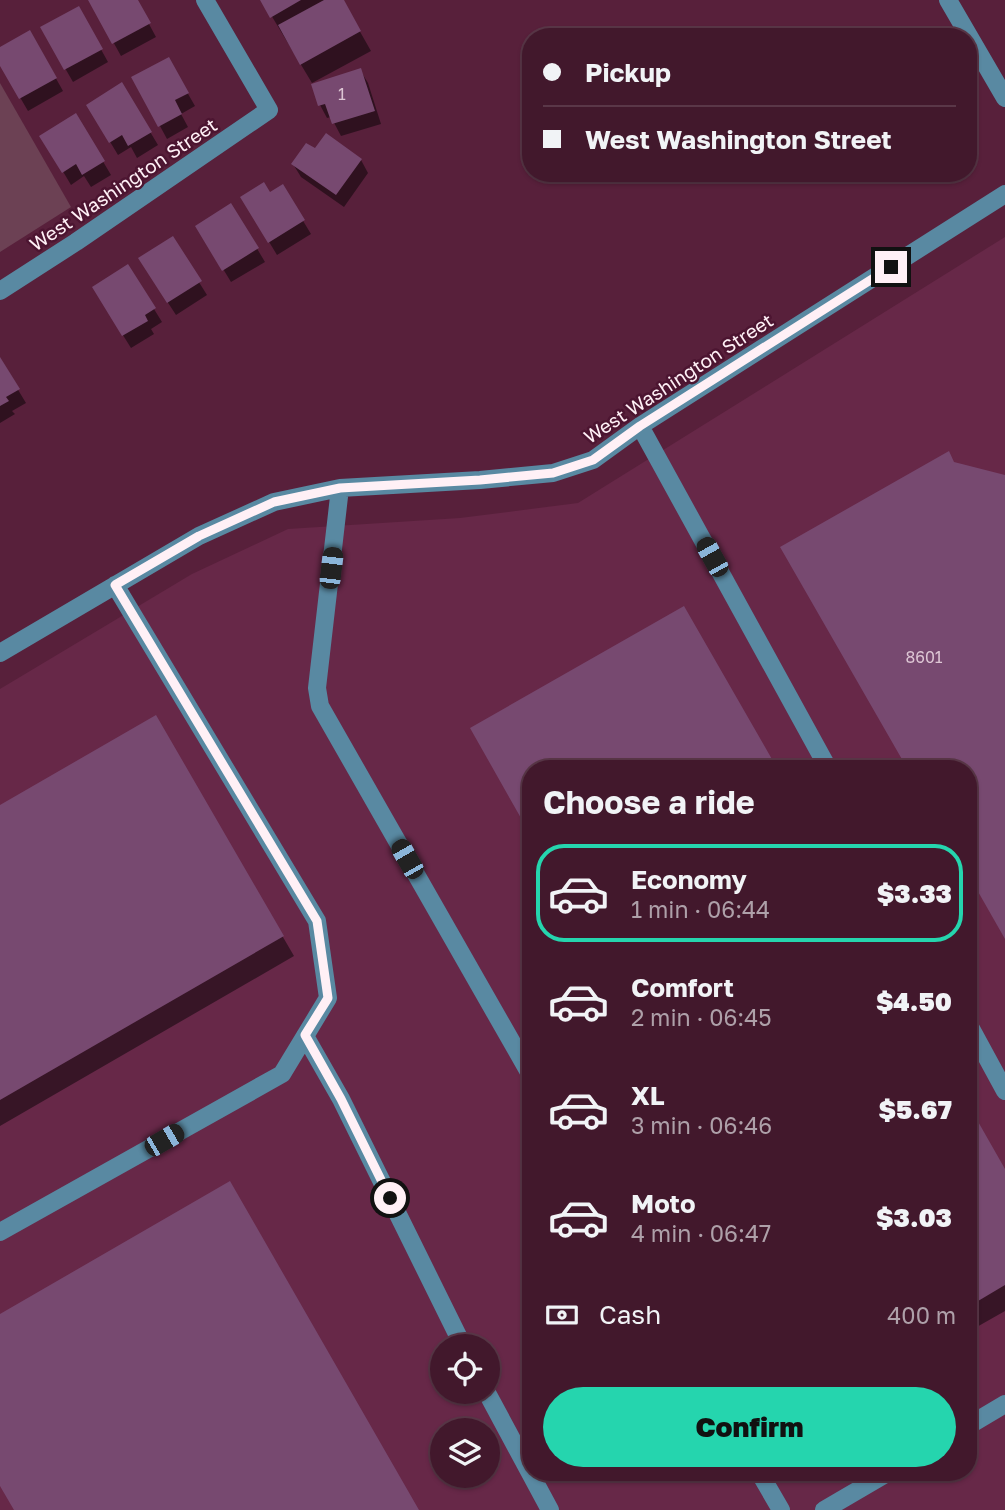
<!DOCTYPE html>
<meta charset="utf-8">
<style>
:root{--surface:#42182c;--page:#4c2538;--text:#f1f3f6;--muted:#aea0a9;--line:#5a3748;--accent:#25d5ae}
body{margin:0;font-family:"Golos Text",sans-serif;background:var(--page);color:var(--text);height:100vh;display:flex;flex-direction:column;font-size:26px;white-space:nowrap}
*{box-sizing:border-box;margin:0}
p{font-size:23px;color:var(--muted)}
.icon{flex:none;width:38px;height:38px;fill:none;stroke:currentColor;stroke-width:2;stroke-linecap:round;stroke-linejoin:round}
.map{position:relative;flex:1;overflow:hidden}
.drawer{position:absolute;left:522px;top:760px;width:455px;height:721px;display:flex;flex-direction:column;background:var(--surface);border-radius:28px;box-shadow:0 2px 5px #0004,0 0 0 2px var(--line)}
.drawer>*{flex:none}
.guide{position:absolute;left:522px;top:28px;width:455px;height:154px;border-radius:28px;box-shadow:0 2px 5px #0004,0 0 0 2px var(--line);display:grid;align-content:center;height:154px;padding:0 21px;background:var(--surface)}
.fabs{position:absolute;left:430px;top:1334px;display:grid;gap:14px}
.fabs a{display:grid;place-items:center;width:70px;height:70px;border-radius:50%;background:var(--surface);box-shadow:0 2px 5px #0004,0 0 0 2px var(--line);font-size:35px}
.end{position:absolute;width:32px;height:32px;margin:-16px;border:9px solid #fff0f6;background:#111;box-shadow:0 0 0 4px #111}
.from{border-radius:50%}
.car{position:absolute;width:21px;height:42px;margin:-21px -10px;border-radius:9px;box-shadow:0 0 5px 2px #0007;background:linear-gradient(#222 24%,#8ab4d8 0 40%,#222 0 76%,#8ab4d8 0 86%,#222 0)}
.guide b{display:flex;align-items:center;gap:24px;height:66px;font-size:26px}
.guide b+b{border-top:2px solid var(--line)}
.guide i{width:18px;height:18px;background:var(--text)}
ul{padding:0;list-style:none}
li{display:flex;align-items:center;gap:21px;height:98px;margin:0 14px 10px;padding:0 7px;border:4px solid transparent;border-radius:28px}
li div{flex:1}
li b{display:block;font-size:26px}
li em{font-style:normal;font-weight:800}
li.active{border-color:var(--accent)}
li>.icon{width:63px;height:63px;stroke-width:1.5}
h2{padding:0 21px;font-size:32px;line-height:84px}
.pay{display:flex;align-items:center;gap:18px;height:77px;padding:0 21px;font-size:26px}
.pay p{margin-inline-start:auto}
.primary-button{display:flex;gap:14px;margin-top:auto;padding:14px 21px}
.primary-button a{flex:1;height:80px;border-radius:42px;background:var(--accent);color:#111;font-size:28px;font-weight:800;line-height:80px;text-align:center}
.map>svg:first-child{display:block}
</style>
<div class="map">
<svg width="1005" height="1510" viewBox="0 0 1005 1510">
<rect width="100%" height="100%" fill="#58203b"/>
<path fill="#672848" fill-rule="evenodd" d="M1005,237V1510H0V689L192,574L288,529L460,518L578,503ZM530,768H968V1472H530ZM443,1346H488V1391H443ZM443,1430H488V1475H443Z"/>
<path fill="#6c4154" d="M0,83L71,207L0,252Z"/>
<path fill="#0007" d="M90,0H136L156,37L121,56Z
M262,0H342L371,51L312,83Z
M78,8L108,62L73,82L42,28Z
M30,32L63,91L28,111L0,63V49Z
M168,59L195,106L181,114L188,127L167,139L134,78Z
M360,70L368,83L381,124L341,136L331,117L327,118L320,105Z
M122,85L158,145L137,158L131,147L118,155L88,105Z
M76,116L111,175L91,187L84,176L71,185L42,136Z
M361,160L368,173L344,207L301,177L293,164Z
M282,186L311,234L277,255L242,197L269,194Z
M231,205L265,262L231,282L197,226Z
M172,239L207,295L176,315L148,272Z
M128,267L162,322L151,329L154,334L131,348L101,300Z
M0,360L26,403L12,411L15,414L0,423Z
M954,464L1005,476V935L968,870V768H909L782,547Z
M684,608L775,768H530V830L472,729Z
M155,717L294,956L0,1126V807Z
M968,1107L1005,1172V1311L968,1332Z"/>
<path fill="#774970" d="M88,0H138L151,23L112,44Z
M260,0H301L270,18Z
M324,0H344L361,31L300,65L278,25Z
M79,6L103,49L64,70L40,27Z
M30,30L57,78L19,99L0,66V47Z
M169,57L189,93L175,100L182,114L158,127L131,77Z
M361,68L375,111L332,124L325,104L318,106L311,84Z
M122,82L152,132L128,146L122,135L109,143L86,105Z
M76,113L105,161L82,175L76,164L62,173L39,136Z
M326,133L362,159L336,195L291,164L306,143L315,148Z
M264,182L270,192L283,184L305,220L268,243L240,197Z
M231,203L259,248L222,271L195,226Z
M173,236L202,281L167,303L138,258Z
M128,264L156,308L145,315L148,321L122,336L92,287Z
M0,357L20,389L6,397L9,401L0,406Z
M949,451L954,462L1005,475V939L968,874V768H907L780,547Z
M684,606L777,768H530V834L470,728Z
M156,715L284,936L0,1100V805Z
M968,1104L1005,1169V1285L968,1307Z
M230,1181L419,1510H14L0,1486V1314Z"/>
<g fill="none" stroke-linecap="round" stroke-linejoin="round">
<path stroke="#5989a2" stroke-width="18" d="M948,0L1005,98
M0,291L76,242L269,110L205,0
M640,426L828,768
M340,488L317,688L320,706L530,1074
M0,653L199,536L274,502L340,488L480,480L553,473L593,460L640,426L1005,194
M968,1023L1005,1091
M305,1036L341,1099L463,1346
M0,1232L282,1074L328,998L317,921L115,585
M486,1391L550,1510
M968,1426L1005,1404
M759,1472L781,1510
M824,1510L889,1472"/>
</g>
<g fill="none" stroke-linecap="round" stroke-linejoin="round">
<path stroke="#fff0f6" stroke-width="9" d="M390,1198L341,1099L305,1035L328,998L317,921L115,585L199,536L274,502L340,488L480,480L553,473L593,460L640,426L891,267"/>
</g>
<g text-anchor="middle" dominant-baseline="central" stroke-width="5" stroke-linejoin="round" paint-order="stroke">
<g font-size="16" fill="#ddc6d4">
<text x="342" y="94">1</text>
<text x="924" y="657">8601</text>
</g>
<g font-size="19" fill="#fff0f6" stroke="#4c1531">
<text transform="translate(123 184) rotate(-34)">West Washington Street</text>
<text transform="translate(678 378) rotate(-33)">West Washington Street</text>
</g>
</g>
</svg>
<div class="fabs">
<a><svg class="icon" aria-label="locate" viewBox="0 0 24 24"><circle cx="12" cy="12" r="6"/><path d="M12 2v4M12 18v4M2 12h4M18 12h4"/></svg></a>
<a><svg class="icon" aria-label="layers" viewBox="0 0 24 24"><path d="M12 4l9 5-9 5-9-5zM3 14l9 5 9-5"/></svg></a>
</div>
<i class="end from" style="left:390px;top:1198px"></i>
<i class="end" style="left:891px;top:267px"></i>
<i class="car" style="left:712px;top:557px;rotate:331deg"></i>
<i class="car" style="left:331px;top:568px;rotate:7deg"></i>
<i class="car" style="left:407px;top:859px;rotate:330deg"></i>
<i class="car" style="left:164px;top:1140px;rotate:60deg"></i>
<div class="guide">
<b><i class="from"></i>Pickup</b>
<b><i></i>West Washington Street</b>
</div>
<section class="drawer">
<h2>Choose a ride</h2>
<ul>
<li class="active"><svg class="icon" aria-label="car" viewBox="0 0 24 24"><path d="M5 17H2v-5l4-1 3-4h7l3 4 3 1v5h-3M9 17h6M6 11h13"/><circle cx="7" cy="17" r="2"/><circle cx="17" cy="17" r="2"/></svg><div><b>Economy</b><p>1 min · 06:44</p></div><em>$3.33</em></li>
<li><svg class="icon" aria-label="car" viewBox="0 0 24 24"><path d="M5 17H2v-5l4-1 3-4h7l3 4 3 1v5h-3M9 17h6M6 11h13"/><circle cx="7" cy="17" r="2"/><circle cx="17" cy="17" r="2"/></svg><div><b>Comfort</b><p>2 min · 06:45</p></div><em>$4.50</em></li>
<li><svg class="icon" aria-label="car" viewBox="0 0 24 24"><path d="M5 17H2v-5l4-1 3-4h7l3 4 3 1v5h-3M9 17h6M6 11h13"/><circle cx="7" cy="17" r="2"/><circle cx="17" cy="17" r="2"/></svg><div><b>XL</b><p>3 min · 06:46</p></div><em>$5.67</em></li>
<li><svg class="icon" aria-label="car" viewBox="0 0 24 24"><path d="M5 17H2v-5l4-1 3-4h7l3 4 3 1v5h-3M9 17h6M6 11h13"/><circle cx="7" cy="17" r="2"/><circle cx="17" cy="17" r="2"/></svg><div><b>Moto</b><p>4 min · 06:47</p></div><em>$3.03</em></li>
</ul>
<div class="pay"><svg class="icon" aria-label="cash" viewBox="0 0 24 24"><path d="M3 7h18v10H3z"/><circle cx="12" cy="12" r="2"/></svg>Cash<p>400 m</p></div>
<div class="primary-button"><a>Confirm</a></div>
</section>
</div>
